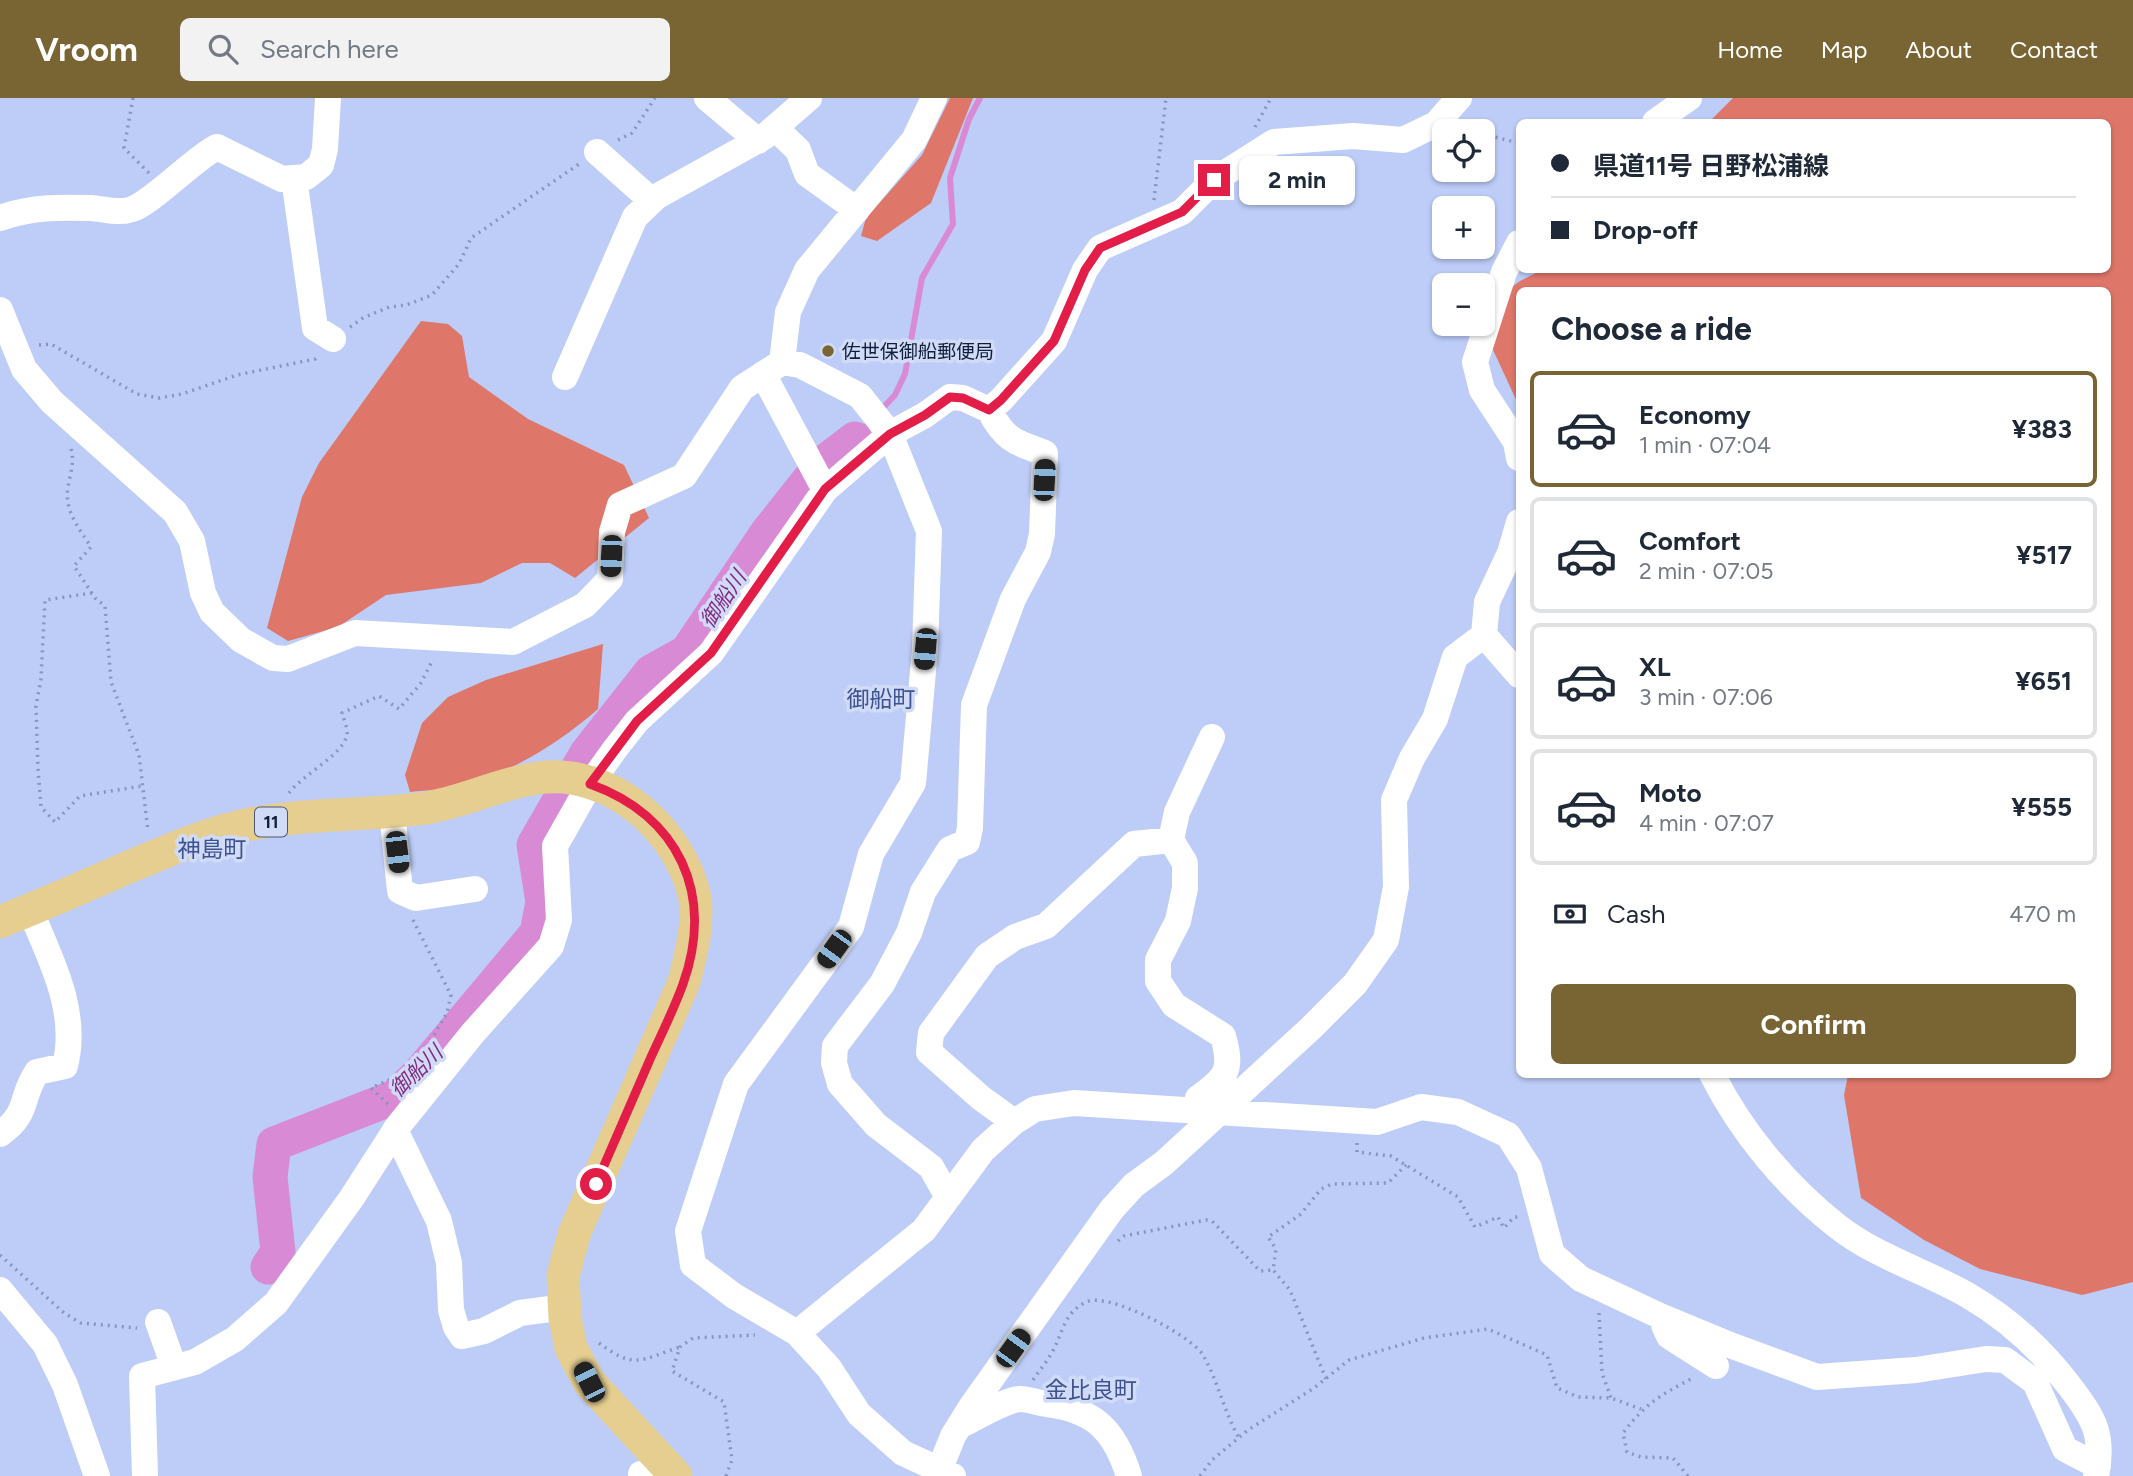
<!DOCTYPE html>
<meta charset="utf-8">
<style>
:root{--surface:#fff;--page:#f2f2f3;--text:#1f2937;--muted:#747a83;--line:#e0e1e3;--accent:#796534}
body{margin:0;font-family:Figtree,"Noto Sans JP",sans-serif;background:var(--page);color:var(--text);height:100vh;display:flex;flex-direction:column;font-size:26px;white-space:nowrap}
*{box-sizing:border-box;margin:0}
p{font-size:23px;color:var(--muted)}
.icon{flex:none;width:38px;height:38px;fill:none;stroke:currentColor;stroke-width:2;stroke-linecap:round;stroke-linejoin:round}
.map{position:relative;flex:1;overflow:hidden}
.panel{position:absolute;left:1516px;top:189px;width:595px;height:791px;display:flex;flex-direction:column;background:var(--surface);border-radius:10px;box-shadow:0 2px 5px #0004}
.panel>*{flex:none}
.banner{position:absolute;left:1516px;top:21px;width:595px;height:154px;border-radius:10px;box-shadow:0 2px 5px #0004;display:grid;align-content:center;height:154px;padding:0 35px;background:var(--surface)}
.controls{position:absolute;left:1432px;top:21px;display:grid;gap:14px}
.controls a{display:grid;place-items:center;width:63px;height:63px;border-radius:10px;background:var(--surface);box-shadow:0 2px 5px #0004;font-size:35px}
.end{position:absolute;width:32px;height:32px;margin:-16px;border:9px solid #e11d48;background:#fff;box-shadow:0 0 0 4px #fff}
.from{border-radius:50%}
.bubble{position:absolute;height:49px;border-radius:10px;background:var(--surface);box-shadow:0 2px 5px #0004;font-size:23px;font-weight:700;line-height:49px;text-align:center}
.car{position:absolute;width:21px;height:42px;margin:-21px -10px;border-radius:9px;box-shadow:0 0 5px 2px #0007;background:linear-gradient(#222 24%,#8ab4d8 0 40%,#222 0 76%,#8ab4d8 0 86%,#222 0)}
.banner b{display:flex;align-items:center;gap:24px;height:66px;font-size:26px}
.banner b+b{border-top:2px solid var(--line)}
.banner i{width:18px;height:18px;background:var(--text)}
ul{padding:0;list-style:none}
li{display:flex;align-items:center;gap:21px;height:116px;margin:0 14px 10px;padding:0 21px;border:4px solid var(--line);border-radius:10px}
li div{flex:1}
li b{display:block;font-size:26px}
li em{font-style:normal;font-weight:700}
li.active{border-color:var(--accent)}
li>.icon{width:63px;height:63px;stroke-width:1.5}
h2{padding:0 35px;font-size:32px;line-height:84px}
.pay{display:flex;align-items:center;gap:18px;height:77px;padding:0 35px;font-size:26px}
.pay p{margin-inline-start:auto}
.action{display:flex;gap:14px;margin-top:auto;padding:14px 35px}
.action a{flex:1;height:80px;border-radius:10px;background:var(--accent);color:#fff;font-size:28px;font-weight:700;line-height:80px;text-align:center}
header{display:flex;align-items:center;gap:42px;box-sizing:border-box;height:98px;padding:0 35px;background:var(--accent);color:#fff}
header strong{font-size:33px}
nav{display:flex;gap:38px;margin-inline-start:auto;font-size:24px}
.search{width:490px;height:63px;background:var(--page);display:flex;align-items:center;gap:18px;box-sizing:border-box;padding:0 24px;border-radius:10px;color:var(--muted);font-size:26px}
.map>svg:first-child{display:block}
</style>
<header>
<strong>Vroom</strong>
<div class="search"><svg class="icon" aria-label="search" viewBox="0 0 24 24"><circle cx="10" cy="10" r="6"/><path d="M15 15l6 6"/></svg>Search here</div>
<nav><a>Home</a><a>Map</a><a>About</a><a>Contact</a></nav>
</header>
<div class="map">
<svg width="2133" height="1378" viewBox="0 0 2133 1378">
<rect width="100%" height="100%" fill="#bdcdf8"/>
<path fill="#de7669" d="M950,0H973L931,105L877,143L861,138L866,120L922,57Z
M1733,0H2133V1184L2082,1197L1980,1171L1924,1142L1861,1100L1844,997L1848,977L2107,976V192H1519V308L1481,226L1482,211L1520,183L1542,172H2107V24H1709Z
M421,223L448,226L462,238L469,279L528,321L624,367L649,420L575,480L550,465H522L481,485L386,497L338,529L288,543L267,530L302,399L319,365Z
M603,546L598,611C559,645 514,673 465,687C448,692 428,692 410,694L405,677L422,625L448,599L486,582Z"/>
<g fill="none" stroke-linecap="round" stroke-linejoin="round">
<path stroke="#d88bd4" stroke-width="6" d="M880,313L895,297L905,276L922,180L953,126L950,80L969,21L980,0
M855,341L870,324"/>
<path stroke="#d88bd4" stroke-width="35" d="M268,1169L278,1154L270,1079L274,1046L395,999L419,976L537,835L543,804L534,747L587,655L651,574L687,554L767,435L821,367L855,341"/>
<path stroke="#8896bc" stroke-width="3.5" stroke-dasharray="2 5" stroke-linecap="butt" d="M133,0L124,50L149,75
M1255,29L1271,0
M1482,36L1519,45
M618,42L632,35L655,0
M1154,102L1166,0
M350,229L363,220L389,209L406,207L432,197L459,166L471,140L579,66
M39,247L51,246L137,296L159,300L182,296L237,277L315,261L318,258
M71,351C75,364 70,376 68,389C64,413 79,430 91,449L74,468L95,500L105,508L111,584L139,657L148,733
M92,495L45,502L41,581L36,608L38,671L41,709L55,724L80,698L142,688
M289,695C303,676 342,658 347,637C348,631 344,622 342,615L379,598L399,611L421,585L433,561
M413,822L451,897L447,915L419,962
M388,1006L371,990L413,971
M1357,1045V1054L1391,1058L1458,1099L1475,1129L1498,1119L1504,1130L1514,1119H1520
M1118,1143L1124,1138L1206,1122L1212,1123L1260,1173L1273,1172
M0,1157L64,1215L81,1225L137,1230
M1599,1215L1602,1275L1611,1300
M599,1245C635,1272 640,1262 680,1249
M1326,1281L1290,1192L1273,1172L1276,1151L1268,1139L1301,1116L1321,1091L1332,1086L1388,1085L1406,1067
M1033,1282C1039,1273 1046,1265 1051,1256C1063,1237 1062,1216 1086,1204C1108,1193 1192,1238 1203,1257C1218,1283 1224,1314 1239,1340
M726,1378L732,1362L724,1304L672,1273L680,1249L693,1240L755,1237
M1200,1378L1212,1362L1248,1332L1314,1290L1349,1262L1424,1240L1488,1231L1547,1257L1557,1290L1578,1299L1611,1300L1641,1311
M1688,1378L1673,1360L1641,1359L1627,1354L1623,1335C1645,1306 1660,1297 1693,1280"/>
<path stroke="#fff" stroke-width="26" d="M707,0L758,43
M1655,24L1689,0
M775,30L798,52L807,76L857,112
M597,54L652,103
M294,80L315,230L333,241
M0,120C30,109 60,109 91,110C103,111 118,115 129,112C148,109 193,61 217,49L282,81L306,79L321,67L325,51L328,0
M1519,145L1504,174L1475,264L1482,292L1516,344L1519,360
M0,212L24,271L52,304L175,414L192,443L203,495L212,514L241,542L273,560L288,561L355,535L513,544L585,507L610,481L612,434L620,407L684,378L742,290L782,264L800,267L860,298L890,336L929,433L925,551L913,685L871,756L851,829L736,986L688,1133L693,1167L734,1198L797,1235L829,1270L859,1316L903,1355L953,1378
M782,264L788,214L807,172L914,42L934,0
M763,276L825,392
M565,279L635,119L656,99L764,39L809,0
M1519,424L1510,455L1487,504L1484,537L1519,577
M392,713L400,793L416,800L475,791
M1171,742L1185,765V790L1178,823L1158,862V883L1174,907L1223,938C1233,973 1226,980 1198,1000L1196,1014
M1712,976C1741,1034 1786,1088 1837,1128C1876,1159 1926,1173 1969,1198C2010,1222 2043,1253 2071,1290C2095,1322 2104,1338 2096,1378
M1014,1024L981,1000L929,954L931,935L987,858L1015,839L1046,828L1134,746L1171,742L1177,714L1212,639
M395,1032L439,1123L449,1165L451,1212L456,1229L462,1238L484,1233L520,1215L565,1209
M0,1036C30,1015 19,1001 37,974L65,968C79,913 50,860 30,812
M948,1099L931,1069L876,1027L840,986L834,965L835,948L882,886L909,835L923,794L950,751L967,744L970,730L974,607L1013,501L1038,454L1042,436L1045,355C1014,344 1005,342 989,312
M0,1192L45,1246L65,1287L97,1378
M158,1224L174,1269
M1664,1227L1669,1238L1716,1268
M797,1235L924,1132L983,1052L1014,1024L1035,1011L1074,1005L1377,1024L1421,1009L1458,1014L1508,1037L1529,1070L1552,1156L1581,1181L1660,1218L1730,1247L1817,1279L1916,1272L1986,1261L2005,1262L2035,1284L2065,1351L2098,1368
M961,1327C976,1320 1005,1302 1020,1301C1029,1301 1038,1305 1047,1306C1095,1312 1115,1333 1129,1378
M641,1376L647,1378
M145,1378L142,1278L195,1264L235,1241L276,1205L351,1101L398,1028L473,935L551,848L559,822L555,748L590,686L615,651L637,623L711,555L825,392L890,336L925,317L950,299L963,300L989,312L1001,302L1054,243L1085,172L1100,150L1182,114L1214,82L1274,44L1353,38L1403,42L1436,26L1459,0
M937,1378L953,1338L971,1309L1112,1111L1134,1087L1164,1065L1311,930L1355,886L1386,842L1396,789L1394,702L1412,660L1435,621L1455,559L1484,537"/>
<path stroke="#e5ce90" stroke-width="33" d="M0,824C44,806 88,787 131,768C170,752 209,734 251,726C308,715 368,718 425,710C463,705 499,685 538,680C610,669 682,733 695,801C699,828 690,859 684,884L574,1136L563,1178L565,1220L571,1250L589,1284L676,1378"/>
</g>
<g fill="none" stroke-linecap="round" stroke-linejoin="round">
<path stroke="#e11d48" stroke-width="9" d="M596,1086C614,1044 633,1001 651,959C662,935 674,911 683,886C715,796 679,718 590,686L637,623L711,555L825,391L890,336L925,317L950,299L963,300L989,312L1001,302L1054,243L1085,172L1100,150L1182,114L1214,82"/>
</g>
<circle fill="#796534" stroke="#cfdbf7" stroke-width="2.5" cx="828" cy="253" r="7"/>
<g text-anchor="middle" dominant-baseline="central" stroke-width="7" stroke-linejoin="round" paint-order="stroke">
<rect fill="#cfdbf7" stroke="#4d5771" stroke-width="2" x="255" y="709.5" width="32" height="29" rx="5"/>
<g font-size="18" font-weight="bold" fill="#151e38">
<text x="271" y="724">11</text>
</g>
<g font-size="19" fill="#151e38" stroke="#cfdbf7" text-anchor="start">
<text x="842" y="253">佐世保御船郵便局</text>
</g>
<g font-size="21" font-style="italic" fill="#832981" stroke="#cfdbf7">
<text transform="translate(723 501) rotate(-56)">御船川</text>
<text transform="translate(416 973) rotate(-44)">御船川</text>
</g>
<g font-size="23" fill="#3f5390" stroke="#cfdbf7">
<text x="881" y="601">御船町</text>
<text x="212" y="751">神島町</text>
<text x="1091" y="1292">金比良町</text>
</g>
</g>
</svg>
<div class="controls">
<a><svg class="icon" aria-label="locate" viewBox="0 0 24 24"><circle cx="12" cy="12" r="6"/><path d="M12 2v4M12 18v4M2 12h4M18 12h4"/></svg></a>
<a>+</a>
<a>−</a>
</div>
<i class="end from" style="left:596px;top:1086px"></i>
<i class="end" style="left:1214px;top:82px"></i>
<div class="bubble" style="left:1239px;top:58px;width:116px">2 min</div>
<i class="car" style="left:1044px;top:382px;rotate:3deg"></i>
<i class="car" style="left:611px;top:458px;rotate:183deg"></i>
<i class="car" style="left:925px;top:551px;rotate:185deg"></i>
<i class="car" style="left:397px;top:754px;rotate:173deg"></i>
<i class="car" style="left:834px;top:851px;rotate:216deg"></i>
<i class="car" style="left:1013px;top:1250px;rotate:36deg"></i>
<i class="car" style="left:589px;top:1284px;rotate:333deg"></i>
<div class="banner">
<b><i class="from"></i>県道11号 日野松浦線</b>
<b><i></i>Drop-off</b>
</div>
<section class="panel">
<h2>Choose a ride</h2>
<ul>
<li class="active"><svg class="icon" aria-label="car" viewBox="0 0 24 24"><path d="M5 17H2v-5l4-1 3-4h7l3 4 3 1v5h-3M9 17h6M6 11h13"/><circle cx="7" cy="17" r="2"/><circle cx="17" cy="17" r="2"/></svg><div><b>Economy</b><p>1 min · 07:04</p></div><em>¥383</em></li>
<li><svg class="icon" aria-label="car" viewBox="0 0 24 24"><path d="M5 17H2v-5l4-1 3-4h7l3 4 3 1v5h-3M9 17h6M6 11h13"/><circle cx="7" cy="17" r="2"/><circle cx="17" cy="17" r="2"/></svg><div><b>Comfort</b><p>2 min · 07:05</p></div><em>¥517</em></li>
<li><svg class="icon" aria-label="car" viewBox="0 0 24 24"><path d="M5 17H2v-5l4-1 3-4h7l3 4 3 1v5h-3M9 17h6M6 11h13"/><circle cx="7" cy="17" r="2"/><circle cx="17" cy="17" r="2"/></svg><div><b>XL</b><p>3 min · 07:06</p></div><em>¥651</em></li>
<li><svg class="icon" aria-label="car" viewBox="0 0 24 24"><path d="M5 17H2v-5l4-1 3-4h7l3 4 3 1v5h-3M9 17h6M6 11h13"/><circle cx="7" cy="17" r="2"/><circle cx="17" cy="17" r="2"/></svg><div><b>Moto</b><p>4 min · 07:07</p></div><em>¥555</em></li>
</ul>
<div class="pay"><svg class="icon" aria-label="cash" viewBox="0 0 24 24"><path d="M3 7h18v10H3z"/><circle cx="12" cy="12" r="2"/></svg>Cash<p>470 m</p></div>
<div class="action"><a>Confirm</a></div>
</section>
</div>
